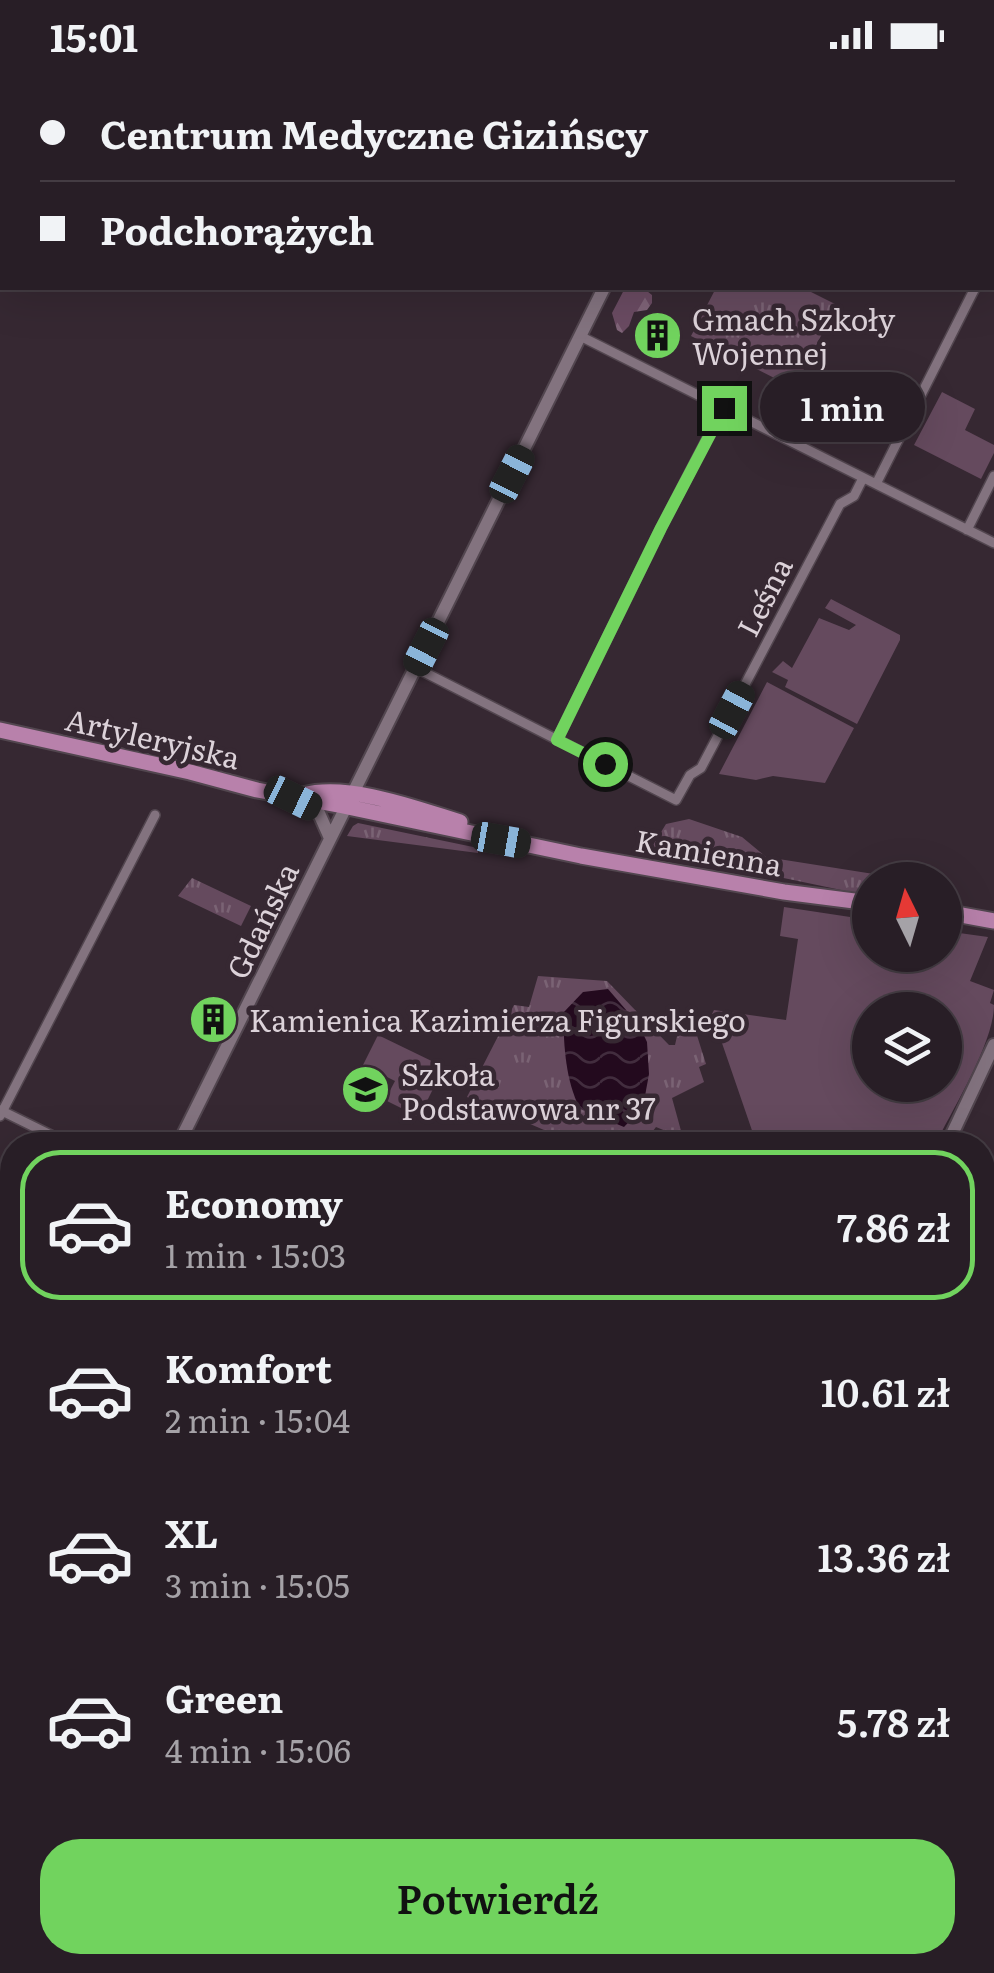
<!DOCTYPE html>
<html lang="pl">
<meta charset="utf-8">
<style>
:root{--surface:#281e26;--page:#342b32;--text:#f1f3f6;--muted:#a5a2a7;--line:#443c43;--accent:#71d35e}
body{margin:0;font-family:Literata,serif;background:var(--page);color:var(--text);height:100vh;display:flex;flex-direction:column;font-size:38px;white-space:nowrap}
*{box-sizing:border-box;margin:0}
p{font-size:32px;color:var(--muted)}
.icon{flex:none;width:55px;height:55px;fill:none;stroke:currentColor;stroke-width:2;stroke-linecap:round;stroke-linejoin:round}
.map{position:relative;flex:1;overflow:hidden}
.side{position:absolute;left:0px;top:1062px;width:995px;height:842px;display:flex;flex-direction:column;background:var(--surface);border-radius:40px 40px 0 0;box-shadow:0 10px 40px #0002,0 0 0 2px var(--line)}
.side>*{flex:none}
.top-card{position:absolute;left:0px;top:0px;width:995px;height:220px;box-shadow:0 10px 40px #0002,0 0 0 2px var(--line);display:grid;align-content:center;height:220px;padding:0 40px;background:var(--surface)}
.needle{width:65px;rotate:355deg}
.controls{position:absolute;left:852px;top:792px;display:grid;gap:20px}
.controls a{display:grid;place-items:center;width:110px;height:110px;border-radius:50%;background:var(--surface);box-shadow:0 10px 40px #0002,0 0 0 2px var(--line);font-size:50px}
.end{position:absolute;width:45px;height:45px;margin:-22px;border:12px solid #71d35e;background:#111;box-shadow:0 0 0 5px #111}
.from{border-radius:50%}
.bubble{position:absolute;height:70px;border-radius:35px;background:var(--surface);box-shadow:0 10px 40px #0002,0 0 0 2px var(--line);font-size:32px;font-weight:600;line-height:70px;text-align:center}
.car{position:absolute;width:30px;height:60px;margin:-30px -15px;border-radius:12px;box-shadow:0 0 8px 2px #0007;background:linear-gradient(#222 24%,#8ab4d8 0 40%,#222 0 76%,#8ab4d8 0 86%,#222 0)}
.top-card b{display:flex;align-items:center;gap:35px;height:95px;font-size:38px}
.top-card b+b{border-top:2px solid var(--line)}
.top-card i{width:25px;height:25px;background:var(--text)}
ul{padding:18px 0 0;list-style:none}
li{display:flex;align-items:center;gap:30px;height:150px;margin:0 20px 15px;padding:0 20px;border:5px solid transparent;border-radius:40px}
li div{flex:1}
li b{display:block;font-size:38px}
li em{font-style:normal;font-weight:600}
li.on{border-color:var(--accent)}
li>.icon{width:90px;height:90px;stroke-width:1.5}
.cta{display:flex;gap:20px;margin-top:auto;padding:20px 40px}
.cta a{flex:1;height:115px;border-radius:40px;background:var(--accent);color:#111;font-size:40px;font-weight:600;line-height:115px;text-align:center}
.status{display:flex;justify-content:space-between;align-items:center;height:70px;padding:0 50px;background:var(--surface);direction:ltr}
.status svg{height:28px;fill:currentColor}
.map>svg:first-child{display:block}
</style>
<div class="status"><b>15:01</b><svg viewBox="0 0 49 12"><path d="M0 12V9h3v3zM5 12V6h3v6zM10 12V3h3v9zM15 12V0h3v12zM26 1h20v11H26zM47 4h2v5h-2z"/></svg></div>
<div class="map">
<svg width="994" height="1903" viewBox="0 0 994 1903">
<defs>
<pattern id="grass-tufts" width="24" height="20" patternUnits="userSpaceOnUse" patternTransform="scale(2.5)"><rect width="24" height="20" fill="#654a5e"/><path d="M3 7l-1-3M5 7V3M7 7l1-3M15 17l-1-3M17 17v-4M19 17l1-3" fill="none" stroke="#7a6374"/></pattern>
<pattern id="forest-firs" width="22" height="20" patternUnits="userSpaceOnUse" patternTransform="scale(2.5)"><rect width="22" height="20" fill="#6a4b62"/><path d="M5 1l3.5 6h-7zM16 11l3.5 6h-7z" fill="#7f6478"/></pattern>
<pattern id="water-waves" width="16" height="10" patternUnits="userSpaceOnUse" patternTransform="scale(2.5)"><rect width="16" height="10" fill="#230a1e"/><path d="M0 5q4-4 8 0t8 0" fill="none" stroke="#422d3e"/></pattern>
</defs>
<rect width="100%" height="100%" fill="#362832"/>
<path fill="url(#grass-tufts)" d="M716,218H803L837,235L794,318L691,266Z
M689,749L742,767L766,787L899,808L900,810H870V826L650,780L666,754Z
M358,753L478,778V783L347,766L353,756Z
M192,808L251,836L241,856L178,826Z
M538,906L607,911L669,975H675L678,962L687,963V959L694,956L706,994L699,997L704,1012L672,1028L683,1068L656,1057L642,1075H579L467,1027L514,935L529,937Z"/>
<path fill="url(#forest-firs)" d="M625,218H643L652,225V233L647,240L634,242L629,256L622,263L617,260L612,243Z"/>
<path fill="#654a5e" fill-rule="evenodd" d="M942,322L975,339L965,360L994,375V383L981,409L914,375Z
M831,529L900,565V570L857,654L785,617L788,610L772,602L783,591L792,598L819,548L849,560L856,555L825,538Z
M767,612L854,658L825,713L773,706L756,710L719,704Z
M784,837L870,850V885H945V861L988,867L970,911L994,920L990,933L994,935C994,973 952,1040 935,1075H757L712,944L714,940L786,950L798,869L780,866ZM870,940H945V1015H870Z
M378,965L444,997L419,1047L385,1030L395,1011L363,995Z"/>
<path fill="url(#water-waves)" d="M608,919L639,955L647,972L649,1004L643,1037L624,1057L580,1039C565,1009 564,976 563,943L583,922Z"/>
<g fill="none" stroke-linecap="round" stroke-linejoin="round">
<defs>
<path id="street" d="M918,0L923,2
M982,0L987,2
M992,37H994
M992,78L994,75
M580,266L994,473
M876,414L975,218
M967,460L994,406
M416,598L676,730L690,705L701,698L840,434L854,426L863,408
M557,670L661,458L723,338
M0,1040L71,1075
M0,1046L155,745
M982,1119L994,1122
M982,1309L994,1266
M0,1768L12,1775
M0,1857L6,1846
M330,1903L334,1892"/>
<path id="secondary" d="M442,0L472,2
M712,2L713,0
M992,197H994
M300,731L318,741L330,768
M178,1075L604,218
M947,1075L994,975
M0,1433L12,1408
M0,1447L12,1450
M982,1451L994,1450
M0,1461L12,1467
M982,1704C993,1731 994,1753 982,1779
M296,1892L322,1903
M456,1892L459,1903
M480,1892L483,1903
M918,1903L921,1892
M933,1903L936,1892"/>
<path id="primary" d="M0,660L190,702L257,720L343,736L581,786L784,822L870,833
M303,725C349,713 415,738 460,752
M945,842L994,851"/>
</defs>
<use href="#street" stroke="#52464f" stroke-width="12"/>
<use href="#secondary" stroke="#52464f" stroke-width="16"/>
<use href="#primary" stroke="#52464f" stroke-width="19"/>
<use href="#street" stroke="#83737f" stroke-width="9"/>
<use href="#secondary" stroke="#83737f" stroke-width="12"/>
<use href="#primary" stroke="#b881ab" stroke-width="15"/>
<path stroke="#c4b9c1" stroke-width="2.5" d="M0,1438L12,1412
M982,1453L994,1451"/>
</g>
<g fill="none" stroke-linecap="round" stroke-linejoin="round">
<path stroke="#71d35e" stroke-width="12" d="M605,694L557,670L661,458L724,338"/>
</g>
<defs>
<symbol id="building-disc" viewBox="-11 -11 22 22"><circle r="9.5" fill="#71d35e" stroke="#362832"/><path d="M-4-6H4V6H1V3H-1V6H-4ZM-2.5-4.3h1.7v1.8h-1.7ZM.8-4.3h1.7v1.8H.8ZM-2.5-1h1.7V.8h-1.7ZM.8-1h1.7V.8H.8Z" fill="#111"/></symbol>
<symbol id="school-disc" viewBox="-11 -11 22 22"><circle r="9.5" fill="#71d35e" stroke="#362832"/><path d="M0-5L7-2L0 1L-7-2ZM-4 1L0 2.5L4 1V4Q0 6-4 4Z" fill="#111"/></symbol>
</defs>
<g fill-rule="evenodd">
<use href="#building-disc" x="630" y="238" width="55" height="55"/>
<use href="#building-disc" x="186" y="922" width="55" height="55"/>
<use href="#school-disc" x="338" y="992" width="55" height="55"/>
</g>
<g text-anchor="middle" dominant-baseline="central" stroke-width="9" stroke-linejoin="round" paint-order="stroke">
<g font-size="30" fill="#dcd2d9" stroke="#362832" text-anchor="start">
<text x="692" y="248">Gmach Szkoły<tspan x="692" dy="34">Wojennej</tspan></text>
<text x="249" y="949">Kamienica Kazimierza Figurskiego</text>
<text x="401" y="1003">Szkoła<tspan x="401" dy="34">Podstawowa nr 37</tspan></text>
</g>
<g font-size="30" fill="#dcd2d9" stroke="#362832">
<text transform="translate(763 526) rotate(-63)">Leśna</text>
<text transform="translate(153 667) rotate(13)">Artyleryjska</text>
<text transform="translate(709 781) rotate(10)">Kamienna</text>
<text transform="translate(261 850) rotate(-64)">Gdańska</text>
</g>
</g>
</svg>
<div class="controls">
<a><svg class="needle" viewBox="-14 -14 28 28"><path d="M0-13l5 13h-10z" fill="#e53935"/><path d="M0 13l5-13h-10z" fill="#a5a2a7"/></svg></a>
<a><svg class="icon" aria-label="layers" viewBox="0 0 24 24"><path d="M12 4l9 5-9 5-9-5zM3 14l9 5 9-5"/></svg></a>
</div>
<i class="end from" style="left:605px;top:694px"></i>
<i class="end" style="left:724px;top:338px"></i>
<div class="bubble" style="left:760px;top:302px;width:165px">1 min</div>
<i class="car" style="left:512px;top:404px;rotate:27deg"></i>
<i class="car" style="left:426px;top:577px;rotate:207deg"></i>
<i class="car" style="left:732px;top:640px;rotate:28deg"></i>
<i class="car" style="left:293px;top:728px;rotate:116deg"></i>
<i class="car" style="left:501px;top:770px;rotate:100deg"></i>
<div class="top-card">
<b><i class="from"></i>Centrum Medyczne Gizińscy</b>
<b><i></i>Podchorążych</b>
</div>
<section class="side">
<ul>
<li class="on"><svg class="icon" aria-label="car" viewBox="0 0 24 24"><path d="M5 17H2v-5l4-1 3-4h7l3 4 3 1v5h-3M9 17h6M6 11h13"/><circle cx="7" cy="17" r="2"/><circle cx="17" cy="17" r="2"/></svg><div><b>Economy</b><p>1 min · 15:03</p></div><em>7.86 zł</em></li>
<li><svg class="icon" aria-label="car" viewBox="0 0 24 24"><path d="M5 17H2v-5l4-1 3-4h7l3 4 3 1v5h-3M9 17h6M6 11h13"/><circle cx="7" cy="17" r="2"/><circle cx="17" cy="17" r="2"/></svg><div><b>Komfort</b><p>2 min · 15:04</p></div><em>10.61 zł</em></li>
<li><svg class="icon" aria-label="car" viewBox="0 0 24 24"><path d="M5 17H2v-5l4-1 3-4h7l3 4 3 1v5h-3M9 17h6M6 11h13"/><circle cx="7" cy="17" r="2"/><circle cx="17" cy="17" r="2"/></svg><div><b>XL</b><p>3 min · 15:05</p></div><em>13.36 zł</em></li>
<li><svg class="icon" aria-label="car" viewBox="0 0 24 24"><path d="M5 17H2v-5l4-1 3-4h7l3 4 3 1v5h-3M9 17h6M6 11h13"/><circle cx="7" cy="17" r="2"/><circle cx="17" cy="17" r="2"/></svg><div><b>Green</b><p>4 min · 15:06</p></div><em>5.78 zł</em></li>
</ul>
<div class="cta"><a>Potwierdź</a></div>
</section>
</div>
